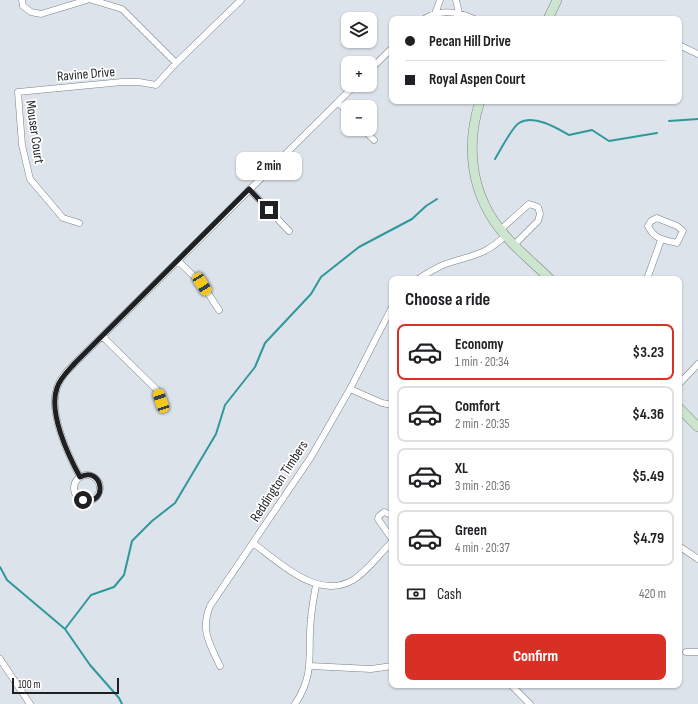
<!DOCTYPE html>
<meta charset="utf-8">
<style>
:root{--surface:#fff;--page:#f2f2f2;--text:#202124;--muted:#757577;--line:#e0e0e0;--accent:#d93025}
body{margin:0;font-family:"Sofia Sans Condensed",sans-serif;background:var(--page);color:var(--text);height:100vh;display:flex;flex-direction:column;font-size:15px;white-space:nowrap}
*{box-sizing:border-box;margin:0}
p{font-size:13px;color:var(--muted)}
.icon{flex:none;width:22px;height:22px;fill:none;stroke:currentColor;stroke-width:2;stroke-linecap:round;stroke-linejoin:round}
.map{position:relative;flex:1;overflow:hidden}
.drawer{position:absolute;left:389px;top:276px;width:293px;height:412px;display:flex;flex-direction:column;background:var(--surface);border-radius:8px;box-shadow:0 1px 3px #0004}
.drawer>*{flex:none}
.top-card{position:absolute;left:389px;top:16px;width:293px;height:88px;border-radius:8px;box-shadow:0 1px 3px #0004;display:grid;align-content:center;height:88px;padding:0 16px;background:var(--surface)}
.buttons{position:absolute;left:341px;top:12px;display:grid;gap:8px}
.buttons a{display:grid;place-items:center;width:36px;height:36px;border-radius:8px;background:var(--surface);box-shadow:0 1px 3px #0004;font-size:20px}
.scale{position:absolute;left:12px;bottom:10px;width:107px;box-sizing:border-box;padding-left:4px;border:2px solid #1e2023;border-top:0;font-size:11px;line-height:14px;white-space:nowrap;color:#1e2023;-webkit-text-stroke:3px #fff;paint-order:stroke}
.end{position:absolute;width:18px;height:18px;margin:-9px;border:5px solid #1e2023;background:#fff;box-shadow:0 0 0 2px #fff}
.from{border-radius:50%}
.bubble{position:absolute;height:28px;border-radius:8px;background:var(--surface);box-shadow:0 1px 3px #0004;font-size:13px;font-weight:700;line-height:28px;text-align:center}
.car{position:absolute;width:12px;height:24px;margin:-12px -6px;border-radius:5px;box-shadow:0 0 3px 1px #0007;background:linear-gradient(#f5c518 24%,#345 0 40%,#f5c518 0 76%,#345 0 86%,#f5c518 0)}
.top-card b{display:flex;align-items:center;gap:14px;height:38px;font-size:15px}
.top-card b+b{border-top:1px solid var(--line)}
.top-card i{width:10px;height:10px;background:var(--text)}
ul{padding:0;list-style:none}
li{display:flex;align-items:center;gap:12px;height:56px;margin:0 8px 6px;padding:0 8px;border:2px solid var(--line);border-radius:8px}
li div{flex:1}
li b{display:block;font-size:15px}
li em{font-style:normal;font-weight:700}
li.active{border-color:var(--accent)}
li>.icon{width:36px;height:36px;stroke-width:1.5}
h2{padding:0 16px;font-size:18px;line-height:48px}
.pay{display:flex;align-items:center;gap:10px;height:44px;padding:0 16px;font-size:15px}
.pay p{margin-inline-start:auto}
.primary-button{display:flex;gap:8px;margin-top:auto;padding:8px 16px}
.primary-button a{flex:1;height:46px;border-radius:8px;background:var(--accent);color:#fff;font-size:16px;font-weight:700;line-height:46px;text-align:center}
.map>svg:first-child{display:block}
</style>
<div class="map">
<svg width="698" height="704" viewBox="0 0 698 704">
<rect width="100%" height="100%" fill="#dce3eb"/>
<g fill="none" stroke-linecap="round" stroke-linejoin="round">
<path stroke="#30989b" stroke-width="2" d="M669,121L698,119
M495,159C500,151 512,127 519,123C534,114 557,128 569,135L592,130L609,141L657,133
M0,567L7,580L65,629L90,665L119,698L122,704
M65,629L91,595L114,587L124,575L132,541L152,521L175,503L216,434L225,405L255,367L265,343L311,294L321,277L359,247L412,219L426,206L437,199"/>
<defs>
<path id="street" d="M22,0L23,6L31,12L41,14L87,0
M92,0L122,9L176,63
M456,0L459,13
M435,14L440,0
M424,19C440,9 457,11 474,19
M679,45L698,54
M370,70L392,48
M338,102L348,113
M363,129L374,140
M249,189L289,231
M657,218L677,226L683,231L677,243C664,240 654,239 648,226L651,221Z
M79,223L63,218L30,179L22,145L18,92L122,82H139L156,85L176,63L241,0
M500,230L529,204L538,207L540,214L538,221L515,244
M178,261L202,284L219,310
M418,279C426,274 434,269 443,265C470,255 483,257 505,236
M647,279L661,240
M102,336L157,390L161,401
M679,384L698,364
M350,389L382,403L392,405
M74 488a13 13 0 1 1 26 0a13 13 0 1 1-26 0Z
M80,477C68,455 48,412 57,388C60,378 68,370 75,363L355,85
M392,515L384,512L379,516L378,519L392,539
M253,543C279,562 318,601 353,580C368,571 379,554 392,542
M679,546L698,559
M686,652H698
M0,659L30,704
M220,666C210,644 200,631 210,606L311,457L350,389L392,307
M310,666L371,669L392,666
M511,685L530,704
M295,704C316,673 307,652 311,618C312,607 314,596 316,585"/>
<path id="secondary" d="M548,19L557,0
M480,101C465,147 471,196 504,234C517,250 536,265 550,279
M679,408L698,427"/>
</defs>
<use href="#street" stroke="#7b8189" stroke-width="7"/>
<use href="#secondary" stroke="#7b8189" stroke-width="10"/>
<use href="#street" stroke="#fff" stroke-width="6"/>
<use href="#secondary" stroke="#cde5ce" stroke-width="9"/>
</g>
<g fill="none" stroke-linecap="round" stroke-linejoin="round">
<path stroke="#1e2023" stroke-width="5" d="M83,500C109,506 103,465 80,477C68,455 48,412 57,388C60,378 68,371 75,363L249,189L269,210"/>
</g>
<g text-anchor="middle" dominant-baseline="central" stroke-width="3.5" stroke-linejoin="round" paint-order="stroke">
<g font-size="14" fill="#1e2023" stroke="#fff">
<text transform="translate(86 74) rotate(-5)">Ravine Drive</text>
<text transform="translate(35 132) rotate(82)">Mouser Court</text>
<text transform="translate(279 481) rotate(-57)">Reddington Timbers</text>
</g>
</g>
</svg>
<div class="buttons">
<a><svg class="icon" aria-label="layers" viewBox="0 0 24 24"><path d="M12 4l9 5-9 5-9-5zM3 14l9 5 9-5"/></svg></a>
<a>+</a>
<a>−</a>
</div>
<div class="scale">100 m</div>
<i class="end from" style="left:83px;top:500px"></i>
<i class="end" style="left:269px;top:210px"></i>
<div class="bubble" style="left:236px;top:152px;width:66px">2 min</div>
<i class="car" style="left:202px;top:284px;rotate:148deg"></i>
<i class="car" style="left:161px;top:401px;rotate:341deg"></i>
<div class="top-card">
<b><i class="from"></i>Pecan Hill Drive</b>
<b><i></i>Royal Aspen Court</b>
</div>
<section class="drawer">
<h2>Choose a ride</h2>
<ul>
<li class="active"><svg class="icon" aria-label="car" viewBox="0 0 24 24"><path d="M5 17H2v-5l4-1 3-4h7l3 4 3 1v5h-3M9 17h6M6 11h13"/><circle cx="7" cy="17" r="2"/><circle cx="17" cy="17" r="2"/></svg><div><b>Economy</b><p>1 min · 20:34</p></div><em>$3.23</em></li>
<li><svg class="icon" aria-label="car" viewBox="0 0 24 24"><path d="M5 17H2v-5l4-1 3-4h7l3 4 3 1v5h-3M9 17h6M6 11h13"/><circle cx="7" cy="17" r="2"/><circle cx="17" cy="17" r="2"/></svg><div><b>Comfort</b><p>2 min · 20:35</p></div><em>$4.36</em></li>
<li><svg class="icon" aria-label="car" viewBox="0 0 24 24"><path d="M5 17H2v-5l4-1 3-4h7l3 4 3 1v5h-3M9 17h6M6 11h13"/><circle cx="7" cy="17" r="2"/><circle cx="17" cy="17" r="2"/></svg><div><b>XL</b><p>3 min · 20:36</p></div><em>$5.49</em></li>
<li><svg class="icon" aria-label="car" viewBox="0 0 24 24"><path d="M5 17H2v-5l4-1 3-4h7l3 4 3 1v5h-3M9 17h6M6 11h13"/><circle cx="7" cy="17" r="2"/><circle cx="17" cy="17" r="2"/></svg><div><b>Green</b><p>4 min · 20:37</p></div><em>$4.79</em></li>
</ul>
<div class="pay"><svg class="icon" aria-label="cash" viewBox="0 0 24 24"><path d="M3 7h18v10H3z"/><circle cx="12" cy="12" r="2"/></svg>Cash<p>420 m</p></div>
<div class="primary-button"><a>Confirm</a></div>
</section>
</div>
